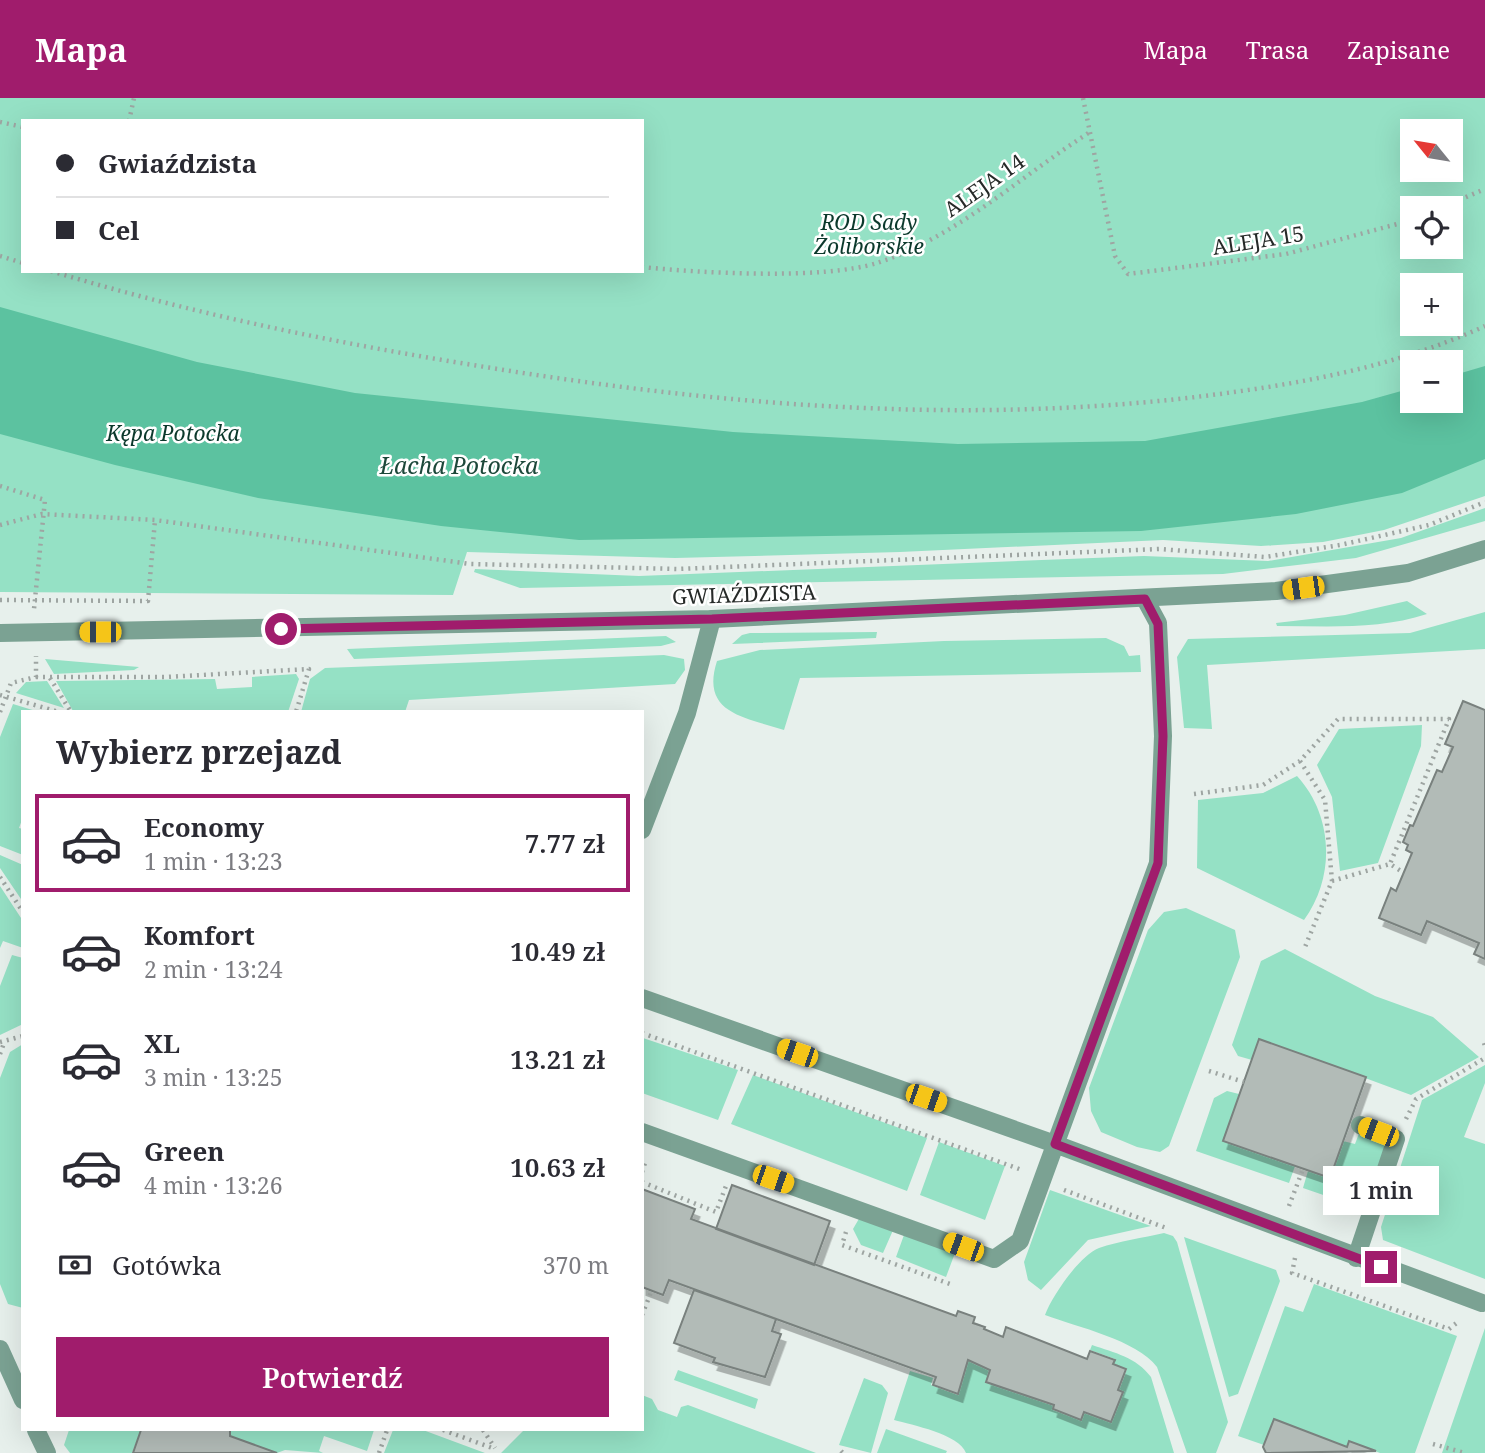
<!DOCTYPE html>
<html lang="pl">
<meta charset="utf-8">
<style>
:root{--surface:#fff;--page:#f7f7f7;--text:#2b2b33;--muted:#7c7c81;--line:#e1e1e2;--accent:#a01c6c}
body{margin:0;font-family:"Noto Serif",serif;background:var(--page);color:var(--text);height:100vh;display:flex;flex-direction:column;font-size:26px;white-space:nowrap}
*{box-sizing:border-box;margin:0}
p{font-size:23px;color:var(--muted)}
.icon{flex:none;width:38px;height:38px;fill:none;stroke:currentColor;stroke-width:2;stroke-linecap:round;stroke-linejoin:round}
.map{position:relative;flex:1;overflow:hidden}
.details{position:absolute;left:21px;top:612px;width:623px;height:721px;display:flex;flex-direction:column;background:var(--surface);border-radius:0px;box-shadow:0 7px 28px #0002}
.details>*{flex:none}
.guide{position:absolute;left:21px;top:21px;width:623px;height:154px;border-radius:0px;box-shadow:0 7px 28px #0002;display:grid;align-content:center;height:154px;padding:0 35px;background:var(--surface)}
.needle{width:46px;rotate:300deg}
.tools{position:absolute;left:1400px;top:21px;display:grid;gap:14px}
.tools a{display:grid;place-items:center;width:63px;height:63px;border-radius:0px;background:var(--surface);box-shadow:0 7px 28px #0002;font-size:35px}
.end{position:absolute;width:32px;height:32px;margin:-16px;border:9px solid #a01c6c;background:#fff;box-shadow:0 0 0 4px #fff}
.from{border-radius:50%}
.bubble{position:absolute;height:49px;border-radius:0px;background:var(--surface);box-shadow:0 7px 28px #0002;font-size:23px;font-weight:600;line-height:49px;text-align:center}
.car{position:absolute;width:21px;height:42px;margin:-21px -10px;border-radius:9px;box-shadow:0 0 5px 2px #0007;background:linear-gradient(#f5c518 24%,#345 0 40%,#f5c518 0 76%,#345 0 86%,#f5c518 0)}
.guide b{display:flex;align-items:center;gap:24px;height:66px;font-size:26px}
.guide b+b{border-top:2px solid var(--line)}
.guide i{width:18px;height:18px;background:var(--text)}
ul{padding:0;list-style:none}
li{display:flex;align-items:center;gap:21px;height:98px;margin:0 14px 10px;padding:0 21px;border:4px solid transparent;border-radius:0px}
li div{flex:1}
li b{display:block;font-size:26px}
li em{font-style:normal;font-weight:600}
li.selected{border-color:var(--accent)}
li>.icon{width:63px;height:63px;stroke-width:1.5}
h2{padding:0 35px;font-size:32px;line-height:84px}
.pay{display:flex;align-items:center;gap:18px;height:77px;padding:0 35px;font-size:26px}
.pay p{margin-inline-start:auto}
.cta{display:flex;gap:14px;margin-top:auto;padding:14px 35px}
.cta a{flex:1;height:80px;border-radius:0px;background:var(--accent);color:#fff;font-size:28px;font-weight:600;line-height:80px;text-align:center}
header{display:flex;align-items:center;gap:42px;box-sizing:border-box;height:98px;padding:0 35px;background:var(--accent);color:#fff}
header strong{font-size:33px}
nav{display:flex;gap:38px;margin-inline-start:auto;font-size:24px}
.map>svg:first-child{display:block}
</style>
<header>
<strong>Mapa</strong>
<nav><a>Mapa</a><a>Trasa</a><a>Zapisane</a></nav>
</header>
<div class="map">
<svg width="1485" height="1355" viewBox="0 0 1485 1355">
<defs>
<filter id="shadow"><feDropShadow dx="4.5" dy="8" stdDeviation="0" flood-color="#0004"/></filter>
</defs>
<rect width="100%" height="100%" fill="#e7f0ec"/>
<path fill="#95e1c5" fill-rule="evenodd" d="M0,0H1485V398L1384,432L1323,444L1261,448L1163,442L900,454L675,460L467,454L453,497L0,494ZM23,23H642V173H23ZM1412,33H1451V72H1412ZM1412,110H1451V149H1412ZM1412,187H1451V226H1412ZM1412,264H1451V303H1412Z
M1485,410V423L1356,460L1223,476L520,490L474,474L475,471L639,478L1144,458L1268,463L1401,440Z
M1407,503L1427,516C1379,532 1327,528 1277,528L1276,525L1345,517Z
M1485,514V551L1207,567L1212,631L1184,630L1177,559L1188,541L1410,535Z
M877,534L876,540L732,546L742,537L750,535Z
M666,538L676,544L661,548L354,561L347,551Z
M1106,540L1124,548L1129,558L1140,557L1141,574L800,580L784,632C745,619 700,616 717,563L760,552L944,543Z
M664,557L684,561L685,572L675,586L409,602L405,614H301L310,581L325,570Z
M45,561L139,569L134,572L54,576Z
M296,576L299,581L288,614H78L73,613L56,583L215,581L217,591L252,589V579Z
M47,583L64,610L16,595L26,584Z
M13,606L39,614H23V719L19,730L23,731V757L0,748V639Z
M1422,627L1421,648L1378,765L1340,773L1332,699L1317,667L1339,631Z
M1297,678C1333,717 1336,778 1304,822L1197,770L1198,702L1263,695Z
M0,757L23,767V804L0,770Z
M0,788L23,823V850L3,843L0,850Z
M1186,810L1235,832L1240,859L1169,1048L1160,1054L1137,1049L1101,1034L1091,1013L1089,990L1148,832L1164,814Z
M1285,851L1375,898L1433,919L1479,959L1411,997L1260,941L1252,962L1238,958L1232,947L1261,863Z
M12,857L23,860V926L0,937V888Z
M643,940L738,972L718,1022L642,995Z
M23,946V1210L8,1206L0,1186V980L10,954Z
M1485,967V985L1464,1039L1485,1046V1181L1383,1142L1381,1129L1422,1002Z
M753,977L927,1040L907,1093L731,1026Z
M1227,993L1239,996L1223,1043L1295,1068L1289,1085L1196,1053L1214,1000Z
M1361,1030L1388,1040L1364,1111L1303,1090L1308,1073L1330,1080L1343,1043L1355,1046Z
M939,1044L1005,1068L985,1122L920,1097Z
M1050,1092L1151,1128L1088,1142L1041,1192L1028,1182L1024,1164Z
M860,1119L894,1130L883,1155L861,1147L853,1131Z
M1164,1135L1173,1138L1177,1144L1228,1324L1216,1355H1187L1157,1269C1137,1242 1077,1229 1045,1217C1052,1198 1080,1157 1099,1150C1119,1143 1143,1140 1164,1135Z
M904,1137L955,1155L946,1179L896,1159Z
M1184,1139L1276,1172L1280,1183L1238,1296L1229,1299Z
M1314,1186L1457,1238L1415,1355H1380L1349,1343L1347,1349L1274,1321L1264,1347L1238,1338L1285,1208L1303,1214Z
M1485,1230V1355H1442Z
M1092,1247C1115,1255 1136,1259 1151,1279L1174,1355H966C959,1336 912,1327 894,1322L910,1273L933,1280L931,1287L958,1297L968,1263L989,1272L986,1284L1054,1308L1053,1312L1081,1322L1084,1315L1111,1324L1123,1294L1119,1292L1127,1271L1114,1266L1115,1261L1090,1252Z
M678,1272L758,1301L755,1311L674,1282Z
M864,1280L882,1287L888,1295L871,1355L839,1347Z
M642,1297L652,1301L658,1312L677,1319L681,1309L688,1307L816,1355H501L524,1332H642Z
M886,1331L947,1353L946,1355H877Z
M69,1332H141L132,1355H70L64,1347Z
M230,1332H374L367,1353L324,1338L319,1353L323,1355L285,1352L277,1355L230,1338Z
M393,1332H423L485,1355H384Z"/>
<path fill="#5cc2a0" d="M0,209L197,264L355,295L733,334L958,346L1145,343L1362,304L1412,290V303H1451V278L1485,268V361L1402,395L1296,416L1141,433L579,442L441,428L258,400L115,367L0,336Z"/>
<path fill="#b2bbb7" stroke="#79817e" stroke-width="2" filter="url(#shadow)" d="M1463,603L1485,612V861L1474,856L1479,845L1427,823L1421,837L1379,820L1391,790L1396,793L1412,755L1406,752L1408,747L1403,744L1410,727L1413,728L1437,672L1442,674L1453,649L1445,646Z
M1259,941L1366,979L1330,1080L1223,1043Z
M732,1087L830,1123L814,1167L716,1131Z
M642,1091L695,1111L691,1121L956,1218L958,1213L975,1219L973,1225L985,1229L984,1231L1003,1239L1006,1229L1087,1261L1090,1253L1115,1262L1113,1266L1126,1271L1118,1292L1123,1294L1111,1324L1084,1314L1081,1322L1053,1311L1054,1307L986,1284L990,1272L968,1262L958,1296L933,1287L936,1279L669,1182L663,1197L642,1189Z
M694,1192L776,1221L772,1233L781,1236L765,1279L713,1264L715,1260L674,1245Z
M1274,1321L1347,1349L1349,1343L1376,1353L1266,1355L1263,1349Z
M141,1332H230V1338L277,1355H133Z"/>
<g fill="none" stroke-linecap="round" stroke-linejoin="round">
<path stroke="#9ea5a2" stroke-width="4.5" stroke-dasharray="2 5" stroke-linecap="butt" d="M1083,0L1115,158L1128,176L1286,156L1412,122
M129,23L134,0
M0,24L23,29
M1440,110L1485,91
M0,158L23,165
M642,169C700,175 823,182 877,165C955,140 1021,78 1090,34
M51,173C190,215 330,244 473,267C709,306 948,327 1187,300C1289,288 1391,271 1485,228
M0,388L45,402L34,511
M0,427L42,416L155,422L470,466L678,471L1159,451L1265,459L1340,447L1429,427L1485,404
M0,502L148,503L155,422
M36,579H166L309,571L296,614
M50,580L71,614
M0,597L59,614
M0,614L11,585L36,579V558
M1300,663L1325,702L1332,783L1305,849
M1194,696L1263,687L1300,663L1338,621H1449L1390,766
M0,779L23,814
M1332,783L1390,766L1404,775
M642,935L1022,1072
M0,944L23,938
M1484,945L1485,948
M0,956L4,945
M1209,973L1244,984
M1406,1021L1416,1001L1485,960
M642,1074L646,1062
M642,1084L716,1114L726,1088
M1064,1092L1169,1131
M1289,1108L1303,1071
M846,1134L842,1147L950,1186
M1295,1160L1292,1175L1449,1231L1459,1223
M642,1217L652,1192
M443,1332L495,1351
M483,1332L495,1350
M1433,1346L1465,1355
M841,1353L843,1355
M379,1355L387,1332"/>
<path stroke="#7ba293" stroke-width="18" d="M642,732L687,615L712,521
M642,900L1055,1046L1482,1205
M642,1034L994,1161L1020,1143L1158,765
M1356,1160L1396,1041L1360,1027
M0,1251L23,1302
M36,1332L47,1355"/>
<path stroke="#7ba293" stroke-width="18" d="M1145,501L1158,525L1163,638L1158,765"/>
<path stroke="#7ba293" stroke-width="18" d="M0,535L712,521L1276,493L1408,475L1485,451"/>
</g>
<g fill="none" stroke-linecap="round" stroke-linejoin="round">
<path stroke="#a01c6c" stroke-width="9" d="M281,531L712,521L1145,501L1158,526L1163,638L1158,765L1055,1046L1381,1169"/>
</g>
<g text-anchor="middle" dominant-baseline="central" stroke-width="5" stroke-linejoin="round" paint-order="stroke">
<g font-size="21" fill="#262a28" stroke="#fff">
<text transform="translate(984 87) rotate(-35)">ALEJA 14</text>
<text transform="translate(1258 142) rotate(-9)">ALEJA 15</text>
<text transform="translate(744 496) rotate(-2)">GWIAŹDZISTA</text>
</g>
<g font-size="21" font-style="italic" fill="#0b392c" stroke="#fff">
<text x="869" y="124">ROD Sady<tspan x="869" dy="24">Żoliborskie</tspan></text>
<text x="173" y="335">Kępa Potocka</text>
</g>
<g font-size="23" font-style="italic" fill="#1c483a" stroke="#fff">
<text x="459" y="367">Łacha Potocka</text>
</g>
</g>
</svg>
<div class="tools">
<a><svg class="needle" viewBox="-14 -14 28 28"><path d="M0-13l5 13h-10z" fill="#e53935"/><path d="M0 13l5-13h-10z" fill="#7c7c81"/></svg></a>
<a><svg class="icon" aria-label="locate" viewBox="0 0 24 24"><circle cx="12" cy="12" r="6"/><path d="M12 2v4M12 18v4M2 12h4M18 12h4"/></svg></a>
<a>+</a>
<a>−</a>
</div>
<i class="end from" style="left:281px;top:531px"></i>
<i class="end" style="left:1381px;top:1169px"></i>
<div class="bubble" style="left:1323px;top:1068px;width:116px">1 min</div>
<i class="car" style="left:1303px;top:490px;rotate:262deg"></i>
<i class="car" style="left:100px;top:534px;rotate:270deg"></i>
<i class="car" style="left:797px;top:955px;rotate:289deg"></i>
<i class="car" style="left:926px;top:1000px;rotate:109deg"></i>
<i class="car" style="left:1378px;top:1034px;rotate:291deg"></i>
<i class="car" style="left:773px;top:1081px;rotate:109deg"></i>
<i class="car" style="left:963px;top:1149px;rotate:290deg"></i>
<div class="guide">
<b><i class="from"></i>Gwiaździsta</b>
<b><i></i>Cel</b>
</div>
<section class="details">
<h2>Wybierz przejazd</h2>
<ul>
<li class="selected"><svg class="icon" aria-label="car" viewBox="0 0 24 24"><path d="M5 17H2v-5l4-1 3-4h7l3 4 3 1v5h-3M9 17h6M6 11h13"/><circle cx="7" cy="17" r="2"/><circle cx="17" cy="17" r="2"/></svg><div><b>Economy</b><p>1 min · 13:23</p></div><em>7.77 zł</em></li>
<li><svg class="icon" aria-label="car" viewBox="0 0 24 24"><path d="M5 17H2v-5l4-1 3-4h7l3 4 3 1v5h-3M9 17h6M6 11h13"/><circle cx="7" cy="17" r="2"/><circle cx="17" cy="17" r="2"/></svg><div><b>Komfort</b><p>2 min · 13:24</p></div><em>10.49 zł</em></li>
<li><svg class="icon" aria-label="car" viewBox="0 0 24 24"><path d="M5 17H2v-5l4-1 3-4h7l3 4 3 1v5h-3M9 17h6M6 11h13"/><circle cx="7" cy="17" r="2"/><circle cx="17" cy="17" r="2"/></svg><div><b>XL</b><p>3 min · 13:25</p></div><em>13.21 zł</em></li>
<li><svg class="icon" aria-label="car" viewBox="0 0 24 24"><path d="M5 17H2v-5l4-1 3-4h7l3 4 3 1v5h-3M9 17h6M6 11h13"/><circle cx="7" cy="17" r="2"/><circle cx="17" cy="17" r="2"/></svg><div><b>Green</b><p>4 min · 13:26</p></div><em>10.63 zł</em></li>
</ul>
<div class="pay"><svg class="icon" aria-label="cash" viewBox="0 0 24 24"><path d="M3 7h18v10H3z"/><circle cx="12" cy="12" r="2"/></svg>Gotówka<p>370 m</p></div>
<div class="cta"><a>Potwierdź</a></div>
</section>
</div>
